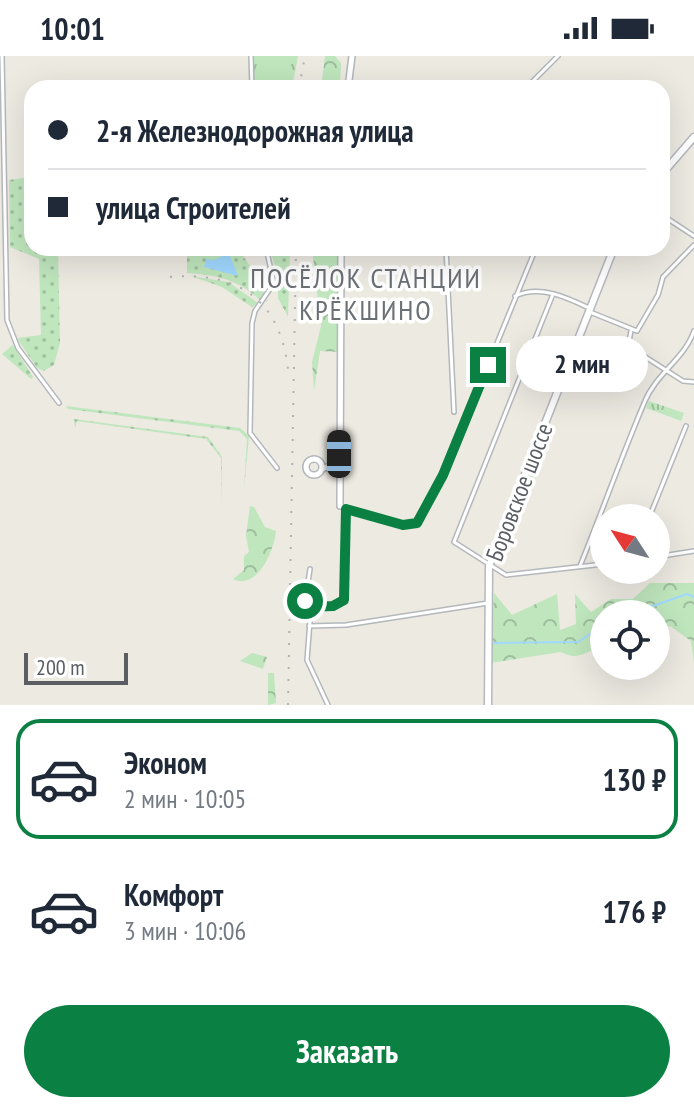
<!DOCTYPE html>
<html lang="ru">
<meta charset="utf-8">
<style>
:root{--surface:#fff;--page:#f2f2f3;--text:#1f2937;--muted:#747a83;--line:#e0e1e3;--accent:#0b8043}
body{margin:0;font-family:"PT Sans Narrow",sans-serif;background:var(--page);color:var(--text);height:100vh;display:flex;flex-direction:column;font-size:30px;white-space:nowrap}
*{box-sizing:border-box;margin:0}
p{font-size:26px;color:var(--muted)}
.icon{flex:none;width:44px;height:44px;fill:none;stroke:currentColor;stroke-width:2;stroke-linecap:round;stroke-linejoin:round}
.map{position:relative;height:649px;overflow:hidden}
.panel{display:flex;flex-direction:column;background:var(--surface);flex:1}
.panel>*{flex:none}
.guide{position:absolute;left:24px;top:24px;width:646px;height:176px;border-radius:24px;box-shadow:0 8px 32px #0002;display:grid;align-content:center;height:176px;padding:0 24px;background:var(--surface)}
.needle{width:52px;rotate:306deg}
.buttons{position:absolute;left:590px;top:448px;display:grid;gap:16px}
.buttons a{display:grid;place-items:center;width:80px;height:80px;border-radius:50%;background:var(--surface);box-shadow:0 8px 32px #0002;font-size:40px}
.scale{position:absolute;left:24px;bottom:20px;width:104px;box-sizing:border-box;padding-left:8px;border:4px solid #5a5e63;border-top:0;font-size:22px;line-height:28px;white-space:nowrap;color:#5a5e63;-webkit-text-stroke:6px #fff;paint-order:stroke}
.end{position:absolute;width:36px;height:36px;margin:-18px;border:10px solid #0b8043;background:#fff;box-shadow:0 0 0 4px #fff}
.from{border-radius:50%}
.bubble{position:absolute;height:56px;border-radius:28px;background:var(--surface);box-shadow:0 8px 32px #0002;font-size:26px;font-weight:700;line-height:56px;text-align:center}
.car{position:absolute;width:24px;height:48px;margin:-24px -12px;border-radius:10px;box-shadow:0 0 6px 2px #0007;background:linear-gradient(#222 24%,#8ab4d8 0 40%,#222 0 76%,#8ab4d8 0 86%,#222 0)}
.guide b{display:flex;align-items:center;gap:28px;height:76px;font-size:30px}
.guide b+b{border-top:2px solid var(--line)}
.guide i{width:20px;height:20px;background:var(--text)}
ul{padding:14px 0 0;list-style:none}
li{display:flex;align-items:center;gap:24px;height:120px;margin:0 16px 12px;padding:0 8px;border:4px solid transparent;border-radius:24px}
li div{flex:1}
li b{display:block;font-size:30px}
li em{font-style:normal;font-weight:700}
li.active{border-color:var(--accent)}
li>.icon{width:72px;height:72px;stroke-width:1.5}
.cta{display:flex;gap:16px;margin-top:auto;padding:16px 24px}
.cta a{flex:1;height:92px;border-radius:48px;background:var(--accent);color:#fff;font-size:32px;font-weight:700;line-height:92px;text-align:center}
.status{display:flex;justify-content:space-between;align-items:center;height:56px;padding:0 40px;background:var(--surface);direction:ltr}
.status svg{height:22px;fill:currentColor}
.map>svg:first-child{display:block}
</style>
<div class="status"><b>10:01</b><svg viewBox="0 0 49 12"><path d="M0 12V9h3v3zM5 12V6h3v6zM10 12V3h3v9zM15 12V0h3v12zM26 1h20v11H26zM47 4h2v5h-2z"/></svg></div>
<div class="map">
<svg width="694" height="649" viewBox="0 0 694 649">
<defs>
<pattern id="grass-dots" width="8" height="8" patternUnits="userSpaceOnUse" patternTransform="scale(2)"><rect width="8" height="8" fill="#bfe6bd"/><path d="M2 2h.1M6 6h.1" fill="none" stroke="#9ebe9d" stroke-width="1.8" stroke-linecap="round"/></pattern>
<pattern id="forest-crowns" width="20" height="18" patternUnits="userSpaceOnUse" patternTransform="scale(2)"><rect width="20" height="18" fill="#bfe6bd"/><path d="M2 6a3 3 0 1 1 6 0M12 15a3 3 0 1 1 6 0" fill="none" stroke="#9ebe9d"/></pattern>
<pattern id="park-tufts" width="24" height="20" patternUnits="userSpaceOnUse" patternTransform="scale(2)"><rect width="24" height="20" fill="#bfe6bd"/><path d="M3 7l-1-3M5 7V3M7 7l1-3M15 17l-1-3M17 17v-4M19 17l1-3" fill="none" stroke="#9ebe9d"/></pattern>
</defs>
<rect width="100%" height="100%" fill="#edeae2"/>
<path fill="url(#grass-dots)" d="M32,121V192H58L60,287L54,309L44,315L37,312L17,282L41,279L39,203L10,191L9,124Z
M187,192H239L266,237L260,244C238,223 215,219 187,217Z
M270,192H290L288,261L278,242V224Z
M191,220L228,226L258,247L252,251L222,231Z
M13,289L33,321L31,323L2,298Z
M66,350L240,372L249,380L244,434L247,383L239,375L68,353Z
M74,363L208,381L222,401L221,449V402L206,383L77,365L75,372Z"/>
<path fill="url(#forest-crowns)" d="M325,0H335L341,7L340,32H321Z
M312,192H338L339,292L338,296L320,295L314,335L312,306L321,270Z
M536,400L540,405L530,436H524Z
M250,450L254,451L265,471L276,475C274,495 257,535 233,523L244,514V500L249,496L246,480Z
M650,527H694V607L691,585L670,570L656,574V558H604V590C586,594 580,606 561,596L490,607L494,537L512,559L557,538L560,574L576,568L575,538L591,556L611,543H633Z
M252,597L267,601L263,613L240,605Z
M268,617H274L276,647L268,649Z"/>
<path fill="url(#park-tufts)" d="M253,0H298L292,32H254Z
M649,345L684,357L681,365L646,352Z"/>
<path fill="#a0d9ff" d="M229,197L238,220L204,211L206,203L214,204Z"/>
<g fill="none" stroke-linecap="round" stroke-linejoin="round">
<path stroke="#a0d9ff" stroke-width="2" d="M630,558L687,538L694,541
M492,587L578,586L604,569"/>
<defs>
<path id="minor" d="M2,0L7,264L18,292L59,347
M251,0L252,32
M526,32L558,0
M662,159L694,180
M266,192L274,227L255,255L252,267L250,377L277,412
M446,192L454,356
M553,238L454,486L506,519L604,508
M515,240C540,228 568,242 591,253
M590,256L637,275L658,239L663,221L694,189
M631,275L628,290L683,325L694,326
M341,451L403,469L417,467L443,419L536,192
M649,462L686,370
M656,501L694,495
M580,510C602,456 622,399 645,345C656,318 685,302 694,275
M310,513L305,545L310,565L307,604L328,649
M306,551H330L344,544L346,453
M309,570L346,569L488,547"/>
<path id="tertiary" d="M348,32L352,0
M306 411a8 8 0 1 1 16 0a8 8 0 1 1-16 0Z
M322,413L339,406
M340,450L341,192"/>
<path id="secondary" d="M662,118L694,81
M488,649L489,510L614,192"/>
</defs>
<use href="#minor" stroke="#b4b8bc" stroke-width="6"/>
<use href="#tertiary" stroke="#b4b8bc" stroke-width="8"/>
<use href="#secondary" stroke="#b5b9be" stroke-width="9"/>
<use href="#minor" stroke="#fff" stroke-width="3"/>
<use href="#tertiary" stroke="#fff" stroke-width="5"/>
<use href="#secondary" stroke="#fff" stroke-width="6"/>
<path stroke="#b1b2b3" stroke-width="2" stroke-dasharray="2 10" stroke-linecap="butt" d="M299,32L305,0
M238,192L267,245
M170,221C237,215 280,243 288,313
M288,649L296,192"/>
</g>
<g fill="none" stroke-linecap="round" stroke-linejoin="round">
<path stroke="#0b8043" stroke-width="10" d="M305,545L306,551L333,550L344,544L346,453L403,469L417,467L443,419L488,309"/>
</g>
<g text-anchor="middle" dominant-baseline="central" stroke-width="7" stroke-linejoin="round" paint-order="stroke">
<g font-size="24" fill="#5a5e63" stroke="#fff">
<text transform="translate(519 436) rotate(-69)">Боровское шоссе</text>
</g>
<g font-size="28" letter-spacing="2" fill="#6b7075" stroke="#fff">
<text x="366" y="221">ПОСЁЛОК СТАНЦИИ<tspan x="366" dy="32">КРЁКШИНО</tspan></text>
</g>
</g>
</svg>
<div class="buttons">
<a><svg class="needle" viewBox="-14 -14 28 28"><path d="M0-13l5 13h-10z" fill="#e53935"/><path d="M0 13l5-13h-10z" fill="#747a83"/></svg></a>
<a><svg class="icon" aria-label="locate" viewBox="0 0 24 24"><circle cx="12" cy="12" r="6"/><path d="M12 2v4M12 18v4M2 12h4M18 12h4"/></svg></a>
</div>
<div class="scale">200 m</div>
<i class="end from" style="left:305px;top:545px"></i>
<i class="end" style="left:488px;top:309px"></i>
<div class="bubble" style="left:516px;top:280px;width:132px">2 мин</div>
<i class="car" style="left:339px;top:398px;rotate:0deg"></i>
<div class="guide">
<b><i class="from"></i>2-я Железнодорожная улица</b>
<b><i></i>улица Строителей</b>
</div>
</div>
<section class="panel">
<ul>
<li class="active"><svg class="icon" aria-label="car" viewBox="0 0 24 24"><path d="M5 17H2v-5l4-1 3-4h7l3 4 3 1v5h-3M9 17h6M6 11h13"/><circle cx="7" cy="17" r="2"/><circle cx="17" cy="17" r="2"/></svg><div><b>Эконом</b><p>2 мин · 10:05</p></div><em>130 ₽</em></li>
<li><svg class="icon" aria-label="car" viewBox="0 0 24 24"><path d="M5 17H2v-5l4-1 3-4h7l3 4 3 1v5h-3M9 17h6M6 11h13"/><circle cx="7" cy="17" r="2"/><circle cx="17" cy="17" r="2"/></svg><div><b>Комфорт</b><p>3 мин · 10:06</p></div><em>176 ₽</em></li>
</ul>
<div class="cta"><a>Заказать</a></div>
</section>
